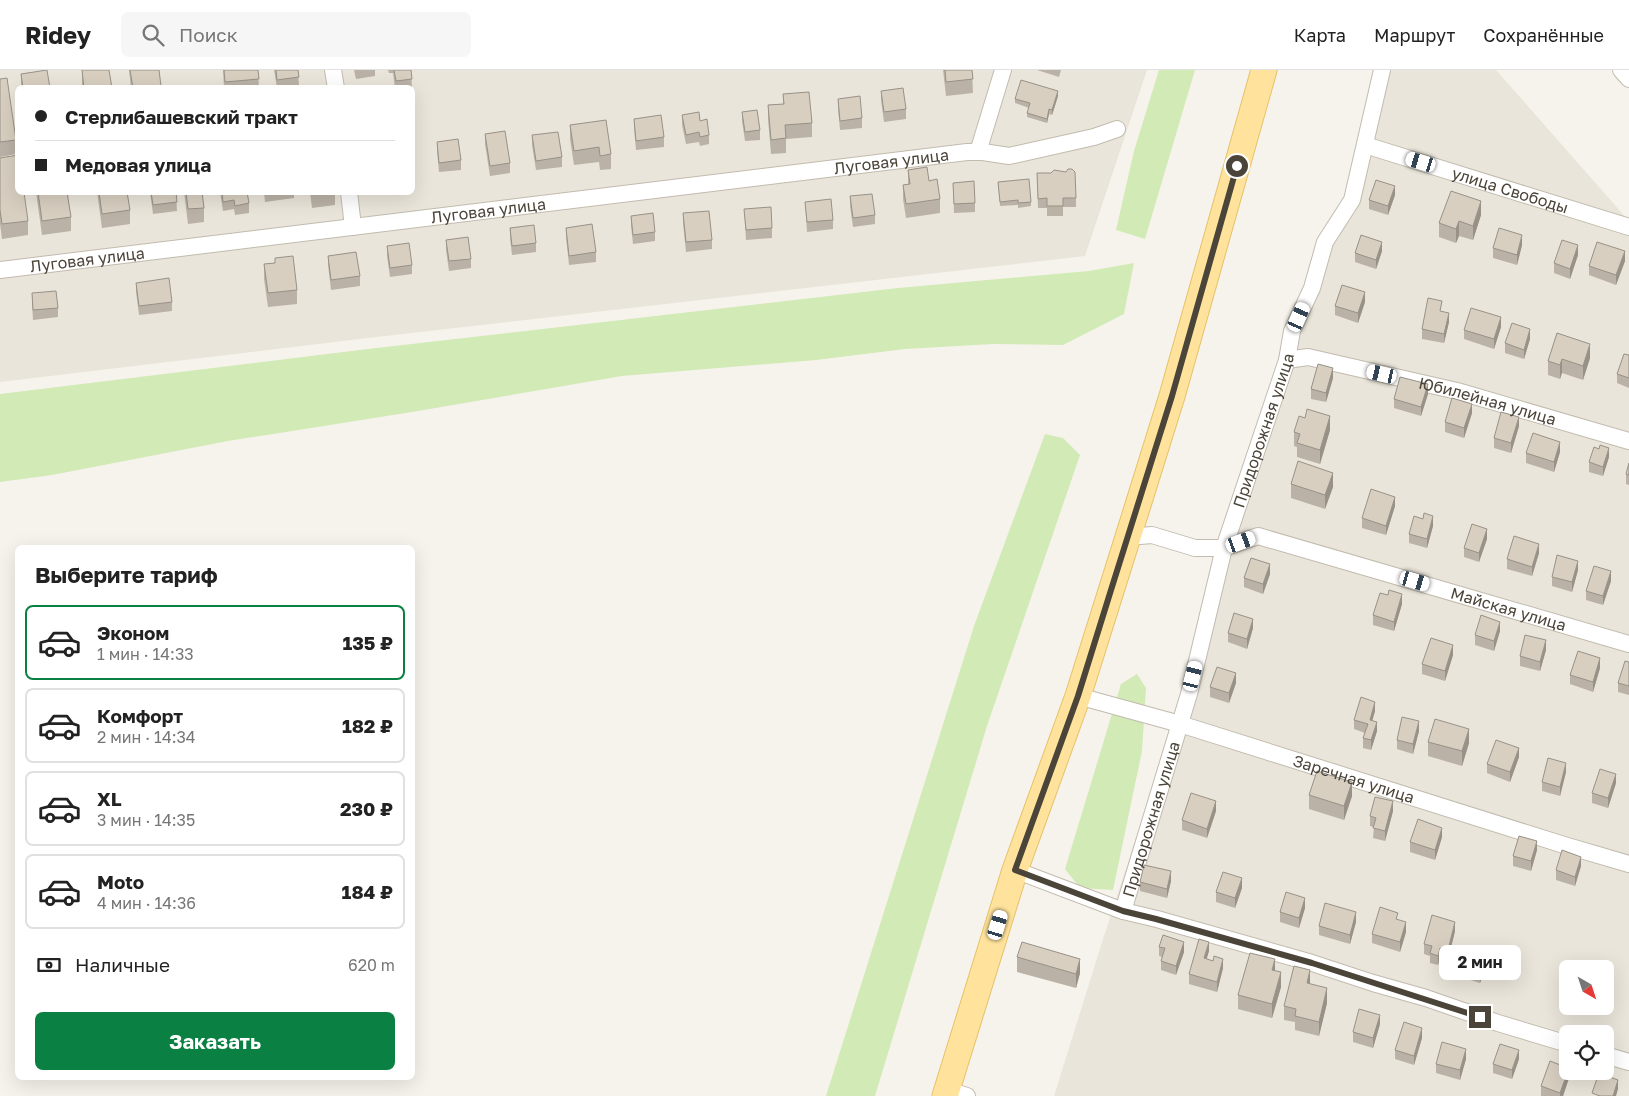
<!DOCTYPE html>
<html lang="ru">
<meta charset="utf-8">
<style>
:root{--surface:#fff;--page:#f6f6f6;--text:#222;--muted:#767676;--line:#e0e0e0;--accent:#0b8043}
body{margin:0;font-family:"Golos Text",sans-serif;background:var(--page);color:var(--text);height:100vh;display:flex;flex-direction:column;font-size:19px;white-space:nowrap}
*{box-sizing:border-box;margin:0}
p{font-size:16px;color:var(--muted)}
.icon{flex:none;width:28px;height:28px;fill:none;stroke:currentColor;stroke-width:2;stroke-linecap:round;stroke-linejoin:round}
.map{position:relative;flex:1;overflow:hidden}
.details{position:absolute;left:15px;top:475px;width:400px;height:535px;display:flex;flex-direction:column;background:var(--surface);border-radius:8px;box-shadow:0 5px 20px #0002}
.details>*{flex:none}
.hud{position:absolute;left:15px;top:15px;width:400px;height:110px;border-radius:8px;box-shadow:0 5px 20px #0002;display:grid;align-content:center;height:110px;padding:0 20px;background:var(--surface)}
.needle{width:32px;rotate:141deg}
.controls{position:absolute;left:1559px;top:890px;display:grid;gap:10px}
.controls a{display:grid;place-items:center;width:55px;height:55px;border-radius:8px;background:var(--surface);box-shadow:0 5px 20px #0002;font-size:25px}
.end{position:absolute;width:22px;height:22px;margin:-11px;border:6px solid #4b4439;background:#fff;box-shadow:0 0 0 2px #fff}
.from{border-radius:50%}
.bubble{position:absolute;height:35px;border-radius:8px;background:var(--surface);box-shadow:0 5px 20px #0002;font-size:16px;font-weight:700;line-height:35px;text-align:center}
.car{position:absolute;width:15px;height:30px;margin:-15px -8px;border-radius:6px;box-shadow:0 0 4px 1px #0007;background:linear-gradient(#fff 24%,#345 0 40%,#fff 0 76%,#345 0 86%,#fff 0)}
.hud b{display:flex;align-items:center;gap:18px;height:48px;font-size:19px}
.hud b+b{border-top:1px solid var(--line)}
.hud i{width:12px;height:12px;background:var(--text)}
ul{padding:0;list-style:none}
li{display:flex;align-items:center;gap:15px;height:75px;margin:0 10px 8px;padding:0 10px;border:2px solid var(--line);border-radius:8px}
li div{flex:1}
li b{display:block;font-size:19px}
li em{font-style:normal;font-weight:700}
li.selected{border-color:var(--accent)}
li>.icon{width:45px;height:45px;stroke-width:1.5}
h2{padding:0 20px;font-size:22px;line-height:60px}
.pay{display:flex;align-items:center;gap:12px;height:55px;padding:0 20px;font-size:19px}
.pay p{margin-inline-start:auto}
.primary-button{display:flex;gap:10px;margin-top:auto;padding:10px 20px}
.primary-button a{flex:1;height:58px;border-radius:8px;background:var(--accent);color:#fff;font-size:20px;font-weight:700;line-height:58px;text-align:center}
header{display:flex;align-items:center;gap:30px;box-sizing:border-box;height:70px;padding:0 25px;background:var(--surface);border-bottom:1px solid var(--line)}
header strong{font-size:24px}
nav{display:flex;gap:28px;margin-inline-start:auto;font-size:18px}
.search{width:350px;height:45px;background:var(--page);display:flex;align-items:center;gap:12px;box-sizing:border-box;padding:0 18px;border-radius:8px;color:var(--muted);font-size:19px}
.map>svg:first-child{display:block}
</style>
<header>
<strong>Ridey</strong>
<div class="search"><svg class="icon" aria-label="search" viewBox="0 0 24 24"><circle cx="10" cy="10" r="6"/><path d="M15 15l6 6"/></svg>Поиск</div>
<nav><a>Карта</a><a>Маршрут</a><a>Сохранённые</a></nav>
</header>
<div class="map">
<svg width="1629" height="1026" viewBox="0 0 1629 1026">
<rect width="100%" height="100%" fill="#f6f3ec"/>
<path fill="#eae5da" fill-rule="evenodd" d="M0,0H1147L1085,186L368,268L0,312ZM18,18H412V122H18Z
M1387,0H1496L1629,151V1026H1054L1103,869ZM1568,899H1605V936H1568ZM1568,964H1605V1001H1568Z"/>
<path fill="#d2eab5" d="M1159,0H1195L1145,169L1116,160L1134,81Z
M1134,193L1124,244L1063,275L993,274L905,279L816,290L622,306L412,342L228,371L52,405L0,412V324L368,279L898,218L1089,201Z
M1045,364L1063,368L1080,385L987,656L875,1026H826L974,556Z
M1137,604L1146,618L1142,681L1113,820L1080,818L1065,799L1121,614Z"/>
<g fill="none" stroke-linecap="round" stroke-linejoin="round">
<defs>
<g id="street">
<path d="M333,0L336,18"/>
<path d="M1621,0L1629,9"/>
<path id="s1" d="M1365,75L1629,157"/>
<path d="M978,82L1003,0"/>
<path d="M349,122L353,157"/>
<path id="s2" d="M0,200L967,82H983L1009,86L1094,67L1117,59"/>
<path id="s3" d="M1287,290L1308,287L1457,321L1629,371"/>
<path id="s4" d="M1128,467L1152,465L1195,478H1224L1258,466L1629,574"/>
<path id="s5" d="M1078,626L1180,654L1564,775L1629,794"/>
<path d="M1015,800L1123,841L1157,849L1312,893L1373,913L1426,928L1498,953L1568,974"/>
<path id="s6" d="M1123,841L1189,624L1224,478L1287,290L1292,261L1312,218L1325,172L1352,130L1382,0"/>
<path d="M1605,985L1629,992"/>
<path d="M947,1020L967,1026"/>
</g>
<path id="primary" d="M945,1026L1015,800L1078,626L1128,467L1172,326L1264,0"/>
</defs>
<use href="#street" stroke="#c2bbae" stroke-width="18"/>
<use href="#primary" stroke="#e6c16a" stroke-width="27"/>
<use href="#street" stroke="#fff" stroke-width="16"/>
<use href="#primary" stroke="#ffe39c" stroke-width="25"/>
</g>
<path fill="#bab2a6" d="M82,0L112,18H82Z
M129,0H159L161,18H131Z
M223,0H258L259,18H224Z
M274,0H298L299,16L289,18H277Z
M354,0H375V6L356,9Z
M388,0H411L412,18H395L393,3H389Z
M943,0H972L973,23L946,26Z
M1037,0H1061L1059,7Z
M21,4L50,18H21Z
M0,9L16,70V84L0,87Z
M881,21L906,39V49L884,52L881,30Z
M783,24L812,53V67L786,69V83L771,84L768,49V35L783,34Z
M1058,26L1052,45L1049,44L1047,53L1027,47V43L1029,38L1015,33V29Z
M838,29L862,48V58L840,60L838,39Z
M742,42L760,60V70L745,71L742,51Z
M682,45L700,51L709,65V74L700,76L699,72L686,74L682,55Z
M634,49L664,67V77L636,80L634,58Z
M570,55L611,84V99L600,100L599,92L574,95L570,69Z
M485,64L510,93V103L490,106L485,74Z
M532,65L562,87V97L536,100L532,75Z
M437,72L461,90V100L439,102L437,81Z
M0,88L28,151V165L2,169L0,154Z
M908,100L940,129V143L906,148L903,129V115L908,114Z
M1037,103L1076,128V137H1063V146H1047V138H1038Z
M998,112L1031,132V136L1018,138V135L1000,136Z
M953,113L975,133V142L954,143Z
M36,122H67L71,147V161L42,165Z
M97,122H127L130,140V154L102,158Z
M150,122H176L177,141L153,144Z
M184,122H202L204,138V152L188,154Z
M220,122H247L249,133V143L235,145L234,139L223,141Z
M264,122H294V128L265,132Z
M310,122H335V135L312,138Z
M1395,125L1388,145L1369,139V130Z
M850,126L875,145V154L853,157L850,136Z
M805,132L833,150V159L807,162Z
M744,139L772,158V168L746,170Z
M683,143L712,170V179L686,182L683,153Z
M1481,145L1473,170L1459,166L1456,173L1439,167V153Z
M631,146L655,162V171L633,174L631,156Z
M510,158L536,173V182L512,185L510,168Z
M566,158L596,182V192L569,195L566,167Z
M446,170L471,189V198L449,201L446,180Z
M1522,175L1517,195L1493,188V178Z
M387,176L412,195V204L390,207L387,186Z
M1382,181L1376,199L1355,192V183Z
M1578,185L1570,209L1554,203V193Z
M328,186L360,206V216L331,220L328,195Z
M275,188L297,220V234L268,237L264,209V194L275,193Z
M1625,191L1616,215L1589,205V196Z
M136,213L172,232V241L139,245L136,222Z
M32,223L58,238V247L33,250L32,233Z
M1365,232L1358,253L1335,245V236Z
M1442,241L1449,252L1444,273L1422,269V259Z
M1501,257L1494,279L1464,269V260Z
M1557,263L1590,288L1583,310L1562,303L1560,309L1548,305V291Z
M1530,269L1524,289L1505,283V273Z
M1629,285V318L1617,313V304Z
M1333,308L1326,332L1311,329V319Z
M1428,324L1421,346L1394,338V329Z
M1472,343L1464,368L1445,362V352Z
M1519,356L1511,383L1494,378V368Z
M1330,360L1320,394L1297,387V377L1294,376V362Z
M1560,382L1554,402L1526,393V383Z
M1609,387L1603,406L1589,402V392Z
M1629,393V415L1626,414V404Z
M1291,414L1333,417L1325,439L1291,428Z
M1395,436L1386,465L1362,458V448Z
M1433,456L1427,478L1409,473V464Z
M1487,469L1479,492L1464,487V478Z
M1539,483L1532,506L1507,499V489Z
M1578,500L1572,522L1552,516V507Z
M1270,504L1263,524L1244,517V508Z
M1611,511L1603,535L1586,530V521Z
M1402,534L1394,561L1373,555V545Z
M1253,558L1247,579L1228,572V563Z
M1500,561L1494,581L1475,575V565Z
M1546,580L1540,601L1520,596V586Z
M1453,585L1445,611L1422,604V594Z
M1629,592V625L1618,622V613Z
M1600,598L1593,622L1570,614V605Z
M1236,613L1229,633L1210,627V617Z
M1375,641L1372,650L1377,661L1371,680L1363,678V668L1365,663L1354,659V650Z
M1419,661L1413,684L1397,679V670Z
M1428,672L1469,673L1462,696L1428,686Z
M1519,687L1510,712L1487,703V694Z
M1566,702L1560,726L1542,721V712Z
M1616,713L1608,738L1592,733V723Z
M1309,725L1352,726L1344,750L1309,739Z
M1216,741L1207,768L1182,760V750Z
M1393,741L1385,771L1373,768L1374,757L1370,756V746Z
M1442,767L1435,790L1410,782V772Z
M1537,780L1531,801L1513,796V786Z
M1581,796L1575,816L1556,810V800Z
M1171,811L1167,828L1140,821V812Z
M1242,818L1235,838L1216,832V822Z
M1305,838L1299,858L1280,852V842Z
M1398,850L1406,862L1400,882L1372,873V864Z
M1356,852L1350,874L1319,865V856Z
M1455,861L1448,890L1440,887L1438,895L1430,893V886L1424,884V874Z
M1159,877L1184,882L1176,905L1161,900V891L1162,887L1159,886Z
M1209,881L1206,889L1223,898L1217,922L1189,914V904Z
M1017,887L1080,903L1076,918L1017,902Z
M1487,893L1480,913L1461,907V897Z
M1275,901L1281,917L1272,948L1238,939V925Z
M1310,914L1327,933L1319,966L1295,960V952L1284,950V936Z
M1573,936H1595L1593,945L1573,938Z
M1380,954L1373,978L1353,972V962Z
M1422,968L1414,995L1395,989V980Z
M1466,989L1460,1010L1436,1003V994Z
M1519,989L1512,1009L1493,1003V994Z
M1569,1001V1008L1563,1026H1541V1016Z"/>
<path fill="#979187" d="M1058,21V26L1052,45V40Z
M1049,39V44L1047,53V49Z
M1395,116V125L1388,145V136Z
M1481,131V145L1473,170V156Z
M1459,151V166L1456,173V159Z
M1522,165V175L1517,195V185Z
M1382,172V181L1376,199V190Z
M1578,175V185L1570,209V199Z
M1625,181V191L1616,215V205Z
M1365,222V232L1358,253V243Z
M1449,243V252L1444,273V264Z
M1501,247V257L1494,279V269Z
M1530,259V269L1524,289V280Z
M1590,274V288L1583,310V296Z
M1562,289V303L1560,309V295Z
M1333,298V308L1326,332V323Z
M1428,314V324L1421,346V337Z
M1472,334V343L1464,368V358Z
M1330,346V360L1320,394V380Z
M1519,347V356L1511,383V373Z
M1560,372V382L1554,402V392Z
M1609,378V387L1603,406V397Z
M1333,403V417L1325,439V425Z
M1395,427V436L1386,465V456Z
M1433,446V456L1427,478V469Z
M1487,459V469L1479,492V483Z
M1539,474V483L1532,506V497Z
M1578,491V500L1572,522V512Z
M1270,494V504L1263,524V514Z
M1611,501V511L1603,535V526Z
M1402,524V534L1394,561V552Z
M1253,549V558L1247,579V569Z
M1500,552V561L1494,581V571Z
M1546,570V580L1540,601V592Z
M1453,575V585L1445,611V601Z
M1600,588V598L1593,622V612Z
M1236,603V613L1229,633V623Z
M1375,632V641L1370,659V650Z
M1419,651V661L1413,684V674Z
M1377,652V661L1371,680V670Z
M1469,659V673L1462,696V681Z
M1519,678V687L1510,712V702Z
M1566,693V702L1560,726V717Z
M1616,704V713L1608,738V728Z
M1352,712V726L1344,750V736Z
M1216,731V741L1207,768V759Z
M1393,731V741L1385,771V761Z
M1442,758V767L1435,790V780Z
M1537,771V780L1531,801V791Z
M1581,787V796L1575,816V807Z
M1171,801V811L1167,828V819Z
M1242,808V818L1235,838V828Z
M1305,828V838L1299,858V848Z
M1356,842V852L1350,874V865Z
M1406,852V862L1400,882V872Z
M1455,852V861L1448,890V880Z
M1184,872V882L1176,905V896Z
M1209,872V881L1204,898V888Z
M1440,878V887L1438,895V886Z
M1487,883V893L1480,913V903Z
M1080,889V903L1076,918V904Z
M1223,889V898L1217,922V912Z
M1275,889V904L1272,900Z
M1310,900V914L1307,913Z
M1281,902V917L1272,948V934Z
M1327,918V933L1319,966V952Z
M1593,936H1595L1593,945Z
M1380,945V954L1373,978V968Z
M1422,958V968L1414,995V986Z
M1466,979V989L1460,1010V1000Z
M1519,980V989L1512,1009V1000Z
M1568,1001H1569V1008L1563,1026H1560V1023Z
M1618,1010V1019L1616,1026H1613Z"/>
<path fill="#d8cfc1" stroke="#979187" d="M47,0L50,18H23L21,4Z
M82,0H109L112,18H84Z
M130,0H159L161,16L151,18H133Z
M224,0H258L259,9L225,12Z
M276,0H298L299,7L277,10Z
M394,0H411L412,9L396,11Z
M945,0H972L973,9L946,12Z
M7,8L16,70L0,72V9Z
M1021,10L1058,21L1052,40L1049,39L1047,49L1027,43L1030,33L1015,29Z
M903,18L906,39L884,42L881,21Z
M809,22L812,53L785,55L786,68L771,70L768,35L784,34L783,24Z
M860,26L862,48L840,51L838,29Z
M757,40L760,60L745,62L742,42Z
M699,42L700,51L707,49L709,65L700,67L699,62L686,65L682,45Z
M661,45L664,67L636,71L634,49Z
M606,50L611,84L600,86L599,77L574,81L570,55Z
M505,61L510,93L490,96L485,64Z
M558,62L562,87L536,91L532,65Z
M458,69L461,90L439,93L437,72Z
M18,85V122H24L28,151L2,154L0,140V88Z
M927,97L929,111L937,109L940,129L906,134L903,115L910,114L908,100Z
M1068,99H1072L1075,102L1076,128H1063V136H1047V128L1038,129L1037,103H1051L1054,100L1066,102Z
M1029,109L1031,132L1018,133V130L1000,132L998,112Z
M1376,110L1395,116L1388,136L1369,130Z
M974,111L975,133L954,134L953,113Z
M1451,121L1481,131L1473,156L1459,151L1456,159L1439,153Z
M38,122H67L71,147L42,151Z
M99,122H127L130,140L102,144Z
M151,122H176L177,132L153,135Z
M186,122H202L204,138L188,139Z
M222,122H247L249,133L235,136L234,130L223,132Z
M872,124L875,145L853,148L850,126Z
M831,129L833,150L807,152L805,132Z
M771,137L772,158L746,160L744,139Z
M709,141L712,170L686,172L683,143Z
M653,143L655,162L633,165L631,146Z
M592,154L596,182L569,186L566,158Z
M534,155L536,173L512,176L510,158Z
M1499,158L1522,165L1517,185L1493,178Z
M1361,165L1382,172L1376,190L1355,183Z
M468,167L471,189L449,191L446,170Z
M1562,170L1578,175L1570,199L1554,193Z
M1597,172L1625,181L1616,205L1589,196Z
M409,173L412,195L390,198L387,176Z
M356,182L360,206L331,210L328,186Z
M293,186L297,220L268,223L264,194L275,193V188Z
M169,208L172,232L139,236L136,213Z
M1342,215L1365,222L1358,243L1335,236Z
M56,221L58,238L33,240L32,223Z
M1428,228L1442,231L1440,241L1449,243L1444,264L1422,259Z
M1471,238L1501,247L1494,269L1464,260Z
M1512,253L1530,259L1524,280L1505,273Z
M1557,263L1590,274L1583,296L1562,289L1560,295L1548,291Z
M1624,284L1629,285V308L1617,304Z
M1318,294L1333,298L1326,323L1311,319Z
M1400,307L1428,314L1421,337L1394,329Z
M1452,328L1472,334L1464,358L1445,352Z
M1307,339L1330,346L1320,380L1297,373L1300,364L1294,362L1299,346L1305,348Z
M1501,342L1519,347L1511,373L1494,368Z
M1533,363L1560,372L1554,392L1526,383Z
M1600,375L1609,378L1603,397L1589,392L1594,377L1599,379Z
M1298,391L1333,403L1325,425L1291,414Z
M1629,393V405L1626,404Z
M1371,419L1395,427L1386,456L1362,448Z
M1424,443L1433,446L1427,469L1409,464L1414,446L1423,449Z
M1472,454L1487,459L1479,483L1464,478Z
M1514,466L1539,474L1532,497L1507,489Z
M1557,485L1578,491L1572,512L1552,507Z
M1251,488L1270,494L1263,514L1244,508Z
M1594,496L1611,501L1603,526L1586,521Z
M1389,520L1402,524L1394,552L1373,545L1380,523L1388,525Z
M1234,543L1253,549L1247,569L1228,563Z
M1481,545L1500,552L1494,571L1475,565Z
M1525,565L1546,570L1540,592L1520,586Z
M1431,568L1453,575L1445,601L1422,594Z
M1578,581L1600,588L1593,612L1570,605Z
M1625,591L1629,592V616L1618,613Z
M1217,597L1236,603L1229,623L1210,617Z
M1361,627L1375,632L1370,650L1377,652L1371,670L1363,668L1368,654L1354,650Z
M1402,647L1419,651L1413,674L1397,670Z
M1435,649L1469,659L1462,681L1428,672Z
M1496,670L1519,678L1510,702L1487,694Z
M1548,688L1566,693L1560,717L1542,712Z
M1600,699L1616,704L1608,728L1592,723Z
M1317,701L1352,712L1344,736L1309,725Z
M1191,723L1216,731L1207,759L1182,750Z
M1375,727L1393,731L1385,761L1373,758L1376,748L1370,746Z
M1418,749L1442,758L1435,780L1410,772Z
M1519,766L1537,771L1531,791L1513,786Z
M1562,780L1581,787L1575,807L1556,800Z
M1144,795L1171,801L1167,819L1140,812Z
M1223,802L1242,808L1235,828L1216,822Z
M1286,822L1305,828L1299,848L1280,842Z
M1325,833L1356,842L1350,865L1319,856Z
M1380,837L1398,843L1396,849L1406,852L1400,872L1372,864Z
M1432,845L1455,852L1448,880L1440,878L1438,886L1430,883L1432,876L1424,874Z
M1163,865L1184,872L1176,896L1161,891L1165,878L1159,877Z
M1199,869L1209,872L1204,888L1213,891L1214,886L1223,889L1217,912L1189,904Z
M1022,872L1080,889L1076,904L1017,887Z
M1468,877L1487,883L1480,903L1461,897Z
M1250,883L1275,889L1272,900L1281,902L1272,934L1238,925Z
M1294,896L1310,900L1307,913L1327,918L1319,952L1295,946L1296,939L1284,936Z
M1359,939L1380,945L1373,968L1353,962Z
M1404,952L1422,958L1414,986L1395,980Z
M1442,972L1466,979L1460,1000L1436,994Z
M1500,974L1519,980L1512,1000L1493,994Z
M1550,991L1568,998V1001L1560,1023L1541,1016Z
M1599,1003L1618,1010L1613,1026H1600L1592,1023Z"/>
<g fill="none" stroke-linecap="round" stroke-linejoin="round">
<path stroke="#4b4439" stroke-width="6" d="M1237,96L1172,326L1111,520L1078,626L1015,800L1123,841L1156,849L1312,893L1480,947"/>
</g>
<g text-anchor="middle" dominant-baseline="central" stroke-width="4" stroke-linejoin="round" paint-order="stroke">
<g font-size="16" fill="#4b4439" stroke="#fff">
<text stroke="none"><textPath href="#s2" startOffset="898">Луговая улица</textPath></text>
<text stroke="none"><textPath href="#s1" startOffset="152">улица Свободы</textPath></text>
<text stroke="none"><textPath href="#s2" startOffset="492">Луговая улица</textPath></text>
<text stroke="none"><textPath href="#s2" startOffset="88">Луговая улица</textPath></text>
<text stroke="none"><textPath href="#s3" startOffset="206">Юбилейная улица</textPath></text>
<text stroke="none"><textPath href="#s6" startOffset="501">Придорожная улица</textPath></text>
<text stroke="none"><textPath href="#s4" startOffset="395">Майская улица</textPath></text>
<text stroke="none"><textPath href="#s5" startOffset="288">Заречная улица</textPath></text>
<text stroke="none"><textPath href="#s6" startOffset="96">Придорожная улица</textPath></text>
</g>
</g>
</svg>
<div class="controls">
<a><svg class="needle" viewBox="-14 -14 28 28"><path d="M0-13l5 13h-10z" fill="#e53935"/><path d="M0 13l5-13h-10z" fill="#767676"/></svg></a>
<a><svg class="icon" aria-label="locate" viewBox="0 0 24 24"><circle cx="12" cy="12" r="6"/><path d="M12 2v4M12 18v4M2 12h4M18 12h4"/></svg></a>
</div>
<i class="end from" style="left:1237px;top:96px"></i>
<i class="end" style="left:1480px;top:947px"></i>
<div class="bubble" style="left:1439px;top:875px;width:82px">2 мин</div>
<i class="car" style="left:1421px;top:92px;rotate:287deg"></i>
<i class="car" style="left:1299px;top:247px;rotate:24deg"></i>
<i class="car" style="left:1382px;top:304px;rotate:283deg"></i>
<i class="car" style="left:1241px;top:472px;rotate:70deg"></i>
<i class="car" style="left:1415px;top:511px;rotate:106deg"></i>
<i class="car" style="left:1193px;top:606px;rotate:14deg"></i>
<i class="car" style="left:998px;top:855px;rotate:17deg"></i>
<div class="hud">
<b><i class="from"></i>Стерлибашевский тракт</b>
<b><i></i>Медовая улица</b>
</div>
<section class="details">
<h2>Выберите тариф</h2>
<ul>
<li class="selected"><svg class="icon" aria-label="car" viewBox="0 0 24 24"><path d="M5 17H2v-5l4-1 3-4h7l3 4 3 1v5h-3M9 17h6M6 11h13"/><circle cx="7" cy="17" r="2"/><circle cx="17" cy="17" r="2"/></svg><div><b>Эконом</b><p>1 мин · 14:33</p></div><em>135 ₽</em></li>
<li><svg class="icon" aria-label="car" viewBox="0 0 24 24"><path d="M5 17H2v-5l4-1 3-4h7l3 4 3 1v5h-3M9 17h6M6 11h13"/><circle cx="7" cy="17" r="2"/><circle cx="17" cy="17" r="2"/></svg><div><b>Комфорт</b><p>2 мин · 14:34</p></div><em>182 ₽</em></li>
<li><svg class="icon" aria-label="car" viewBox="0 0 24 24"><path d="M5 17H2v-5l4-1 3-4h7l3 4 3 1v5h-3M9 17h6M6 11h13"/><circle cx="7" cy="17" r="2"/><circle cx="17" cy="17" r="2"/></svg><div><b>XL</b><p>3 мин · 14:35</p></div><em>230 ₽</em></li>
<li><svg class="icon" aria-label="car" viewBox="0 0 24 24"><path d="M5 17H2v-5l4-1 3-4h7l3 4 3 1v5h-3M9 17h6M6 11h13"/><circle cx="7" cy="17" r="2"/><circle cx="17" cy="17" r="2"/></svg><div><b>Moto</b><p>4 мин · 14:36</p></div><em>184 ₽</em></li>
</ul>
<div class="pay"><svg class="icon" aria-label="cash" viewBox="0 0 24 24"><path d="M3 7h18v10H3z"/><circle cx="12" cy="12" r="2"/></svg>Наличные<p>620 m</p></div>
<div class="primary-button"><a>Заказать</a></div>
</section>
</div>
